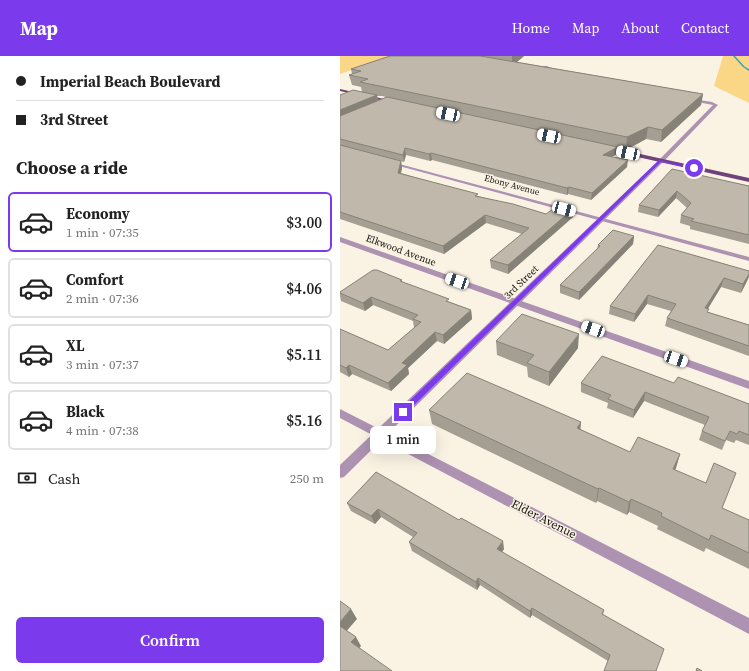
<!DOCTYPE html>
<meta charset="utf-8">
<style>
:root{--surface:#fff;--page:#f2f2f2;--text:#222;--muted:#767676;--line:#e0e0e0;--accent:#7c3aed}
body{margin:0;font-family:"Source Serif 4",serif;background:var(--page);color:var(--text);height:100vh;display:flex;flex-direction:column;font-size:15px;white-space:nowrap}
*{box-sizing:border-box;margin:0}
p{font-size:13px;color:var(--muted)}
.icon{flex:none;width:22px;height:22px;fill:none;stroke:currentColor;stroke-width:2;stroke-linecap:round;stroke-linejoin:round}
.map{position:relative;flex:1;overflow:hidden}
.details{display:flex;flex-direction:column;background:var(--surface);width:340px}
.details>*{flex:none}
.hud{display:grid;align-content:center;height:88px;padding:0 16px;background:var(--surface)}
.end{position:absolute;width:18px;height:18px;margin:-9px;border:5px solid #7c3aed;background:#fff;box-shadow:0 0 0 2px #fff}
.from{border-radius:50%}
.bubble{position:absolute;height:28px;border-radius:6px;background:var(--surface);box-shadow:0 4px 16px #0002;font-size:13px;font-weight:600;line-height:28px;text-align:center}
.car{position:absolute;width:12px;height:24px;margin:-12px -6px;border-radius:5px;box-shadow:0 0 3px 1px #0007;background:linear-gradient(#fff 24%,#345 0 40%,#fff 0 76%,#345 0 86%,#fff 0)}
.hud b{display:flex;align-items:center;gap:14px;height:38px;font-size:15px}
.hud b+b{border-top:1px solid var(--line)}
.hud i{width:10px;height:10px;background:var(--text)}
ul{padding:0;list-style:none}
li{display:flex;align-items:center;gap:12px;height:60px;margin:0 8px 6px;padding:0 8px;border:2px solid var(--line);border-radius:6px}
li div{flex:1}
li b{display:block;font-size:15px}
li em{font-style:normal;font-weight:600}
li.current{border-color:var(--accent)}
li>.icon{width:36px;height:36px;stroke-width:1.5}
h2{padding:0 16px;font-size:18px;line-height:48px}
.pay{display:flex;align-items:center;gap:10px;height:44px;padding:0 16px;font-size:15px}
.pay p{margin-inline-start:auto}
.primary-button{display:flex;gap:8px;margin-top:auto;padding:8px 16px}
.primary-button a{flex:1;height:46px;border-radius:6px;background:var(--accent);color:#fff;font-size:16px;font-weight:600;line-height:46px;text-align:center}
header{display:flex;align-items:center;gap:24px;box-sizing:border-box;height:56px;padding:0 20px;background:var(--accent);color:#fff}
header strong{font-size:19px}
nav{display:flex;gap:22px;margin-inline-start:auto;font-size:14px}
main{display:flex;flex:1;min-height:0}
.map>svg:first-child{display:block}
</style>
<header>
<strong>Map</strong>
<nav><a>Home</a><a>Map</a><a>About</a><a>Contact</a></nav>
</header>
<main>
<section class="details">
<div class="hud">
<b><i class="from"></i>Imperial Beach Boulevard</b>
<b><i></i>3rd Street</b>
</div>
<h2>Choose a ride</h2>
<ul>
<li class="current"><svg class="icon" aria-label="car" viewBox="0 0 24 24"><path d="M5 17H2v-5l4-1 3-4h7l3 4 3 1v5h-3M9 17h6M6 11h13"/><circle cx="7" cy="17" r="2"/><circle cx="17" cy="17" r="2"/></svg><div><b>Economy</b><p>1 min · 07:35</p></div><em>$3.00</em></li>
<li><svg class="icon" aria-label="car" viewBox="0 0 24 24"><path d="M5 17H2v-5l4-1 3-4h7l3 4 3 1v5h-3M9 17h6M6 11h13"/><circle cx="7" cy="17" r="2"/><circle cx="17" cy="17" r="2"/></svg><div><b>Comfort</b><p>2 min · 07:36</p></div><em>$4.06</em></li>
<li><svg class="icon" aria-label="car" viewBox="0 0 24 24"><path d="M5 17H2v-5l4-1 3-4h7l3 4 3 1v5h-3M9 17h6M6 11h13"/><circle cx="7" cy="17" r="2"/><circle cx="17" cy="17" r="2"/></svg><div><b>XL</b><p>3 min · 07:37</p></div><em>$5.11</em></li>
<li><svg class="icon" aria-label="car" viewBox="0 0 24 24"><path d="M5 17H2v-5l4-1 3-4h7l3 4 3 1v5h-3M9 17h6M6 11h13"/><circle cx="7" cy="17" r="2"/><circle cx="17" cy="17" r="2"/></svg><div><b>Black</b><p>4 min · 07:38</p></div><em>$5.16</em></li>
</ul>
<div class="pay"><svg class="icon" aria-label="cash" viewBox="0 0 24 24"><path d="M3 7h18v10H3z"/><circle cx="12" cy="12" r="2"/></svg>Cash<p>250 m</p></div>
<div class="primary-button"><a>Confirm</a></div>
</section>
<div class="map">
<svg width="409" height="615" viewBox="0 0 409 615">
<rect width="100%" height="100%" fill="#faf3e4"/>
<path fill="#f9d787" d="M0,0H51L0,18Z
M383,0H409V47L374,30Z"/>
<g fill="none" stroke-linecap="round" stroke-linejoin="round">
<path fill="#3da0ab" fill-rule="evenodd" d="M393,0H395L405,11L409,13V15L403,11Z"/>
<path fill="#ad92b2" fill-rule="evenodd" d="M196,10H207L214,13C207,20 196,20 188,14L190,11ZM196,12L209,13L201,16L192,14Z
M347,42L372,46L378,49L323,106H319V104L373,49L347,44Z
M48,105L409,201V205L48,107Z
M0,181L409,325V333L0,186Z
M0,353L409,562V578L0,362Z"/>
<path fill="#ad92b2" fill-rule="evenodd" d="M319,104L324,105L4,421L0,422V409Z"/>
<path fill="#70427a" fill-rule="evenodd" d="M0,33L53,45L55,46L53,47L0,35Z
M264,90L409,122V126L262,93V91Z"/>
</g>
<path fill="#a59f93" fill-rule="evenodd" d="M50,0H184L177,6L363,38L361,49L321,86L306,83L286,94L278,92L277,98L272,101L287,111L251,144L228,138L227,139L92,104L90,105L66,99L64,106L0,89V39L22,36L21,31L12,29L9,19L12,18L11,13ZM37,40H42L46,41L38,45Z
M0,89L61,105L62,112L61,117L138,140L206,158L233,161L168,218L151,212L150,204L182,178L146,167L104,198L0,163Z
M332,113L409,130V188L350,173V170L340,167L341,159L347,152L336,142L318,161L298,156L299,149Z
M294,180L293,188L239,244L220,237V229L257,193L258,189Z
M318,189L409,215V221L401,237L381,231L368,253V256L409,269V300L325,270L327,262L331,255L307,248L294,266L269,258L270,250Z
M62,226L110,246L131,254L132,263L104,288L97,285L68,312L69,318L51,335L12,318L9,321L0,316V273L48,294L74,272L73,265L33,249L25,255L1,245L0,240V236Z
M156,285L238,292L209,330L188,321L187,311L157,299Z
M241,327H334L409,348V389L396,384L394,387L386,384L382,394L359,384L362,375L365,369L304,345L293,362L267,352L268,347L241,336Z
M89,354L241,374L290,396L340,398L335,414L382,452L409,464V513L366,492L364,496L317,473L318,470L289,456L287,459L257,445L256,447L92,368Z
M36,416L164,493L162,496L264,554L263,559L324,593L268,605L192,559L190,562L140,529L137,534L72,495L69,486L73,481L41,461L35,468L11,455L7,447Z"/>
<path fill="#868278" d="M172,0H184L172,10Z
M363,38L361,49L321,86L322,74Z
M37,39L38,45L0,60V54Z
M308,71L306,83L286,94L287,81Z
M278,91L277,98L263,106V99Z
M65,92L66,99L64,106L63,99Z
M91,97L92,104L90,105L89,98Z
M288,104L287,111L251,144L252,137Z
M61,105L62,112L59,124L58,117Z
M229,131L228,138L227,139V132Z
M337,135L336,142L318,161L319,154Z
M233,153V161L168,218V209Z
M145,159L146,167L104,198L103,190Z
M294,180L293,188L239,244V236Z
M409,218L408,223L401,237L403,228Z
M384,222L381,231L363,260L365,252Z
M308,239L307,248L294,266L295,258Z
M31,241L33,249L25,255L23,247Z
M131,254L132,263L104,288L103,279Z
M95,276L97,285L68,312L69,318L51,335L48,327L62,307Z
M239,278L238,292L209,330V316Z
M9,309L12,318L9,321L6,312Z
M305,336L304,345L293,362L294,354Z
M241,366L240,380L237,372Z
M340,398L336,412L329,427L333,413Z
M259,432L257,445L256,447L258,433Z
M291,443L289,456L287,459L289,446Z
M38,453L41,461L35,468L31,460Z
M163,485L164,493L158,502L157,493Z
M138,522L140,529L137,534L136,526Z
M192,552V559L190,562V555Z
M11,553L17,563L4,578L0,572V566Z
M16,581L21,590L17,595L11,586Z"/>
<path fill="#c0b9ab" stroke="#868278" d="M50,0H140L363,38L322,74L308,71L287,81L20,26L28,23L9,19L21,15L11,13Z
M13,34L37,39L0,54V39Z
M47,41L278,91L263,99L288,104L252,137L229,131L227,132L91,97L89,98L65,92L63,99L0,83V60Z
M0,89L61,105L58,117L138,138L135,140L173,148L206,158L220,148L231,151L233,153L168,209L150,204L189,172L145,159L103,190L0,156Z
M332,113L409,130V179L351,165L354,163L341,159L351,147L337,135L319,154L299,149Z
M273,174L294,180L239,236L220,229L260,190L258,189Z
M318,189L409,215V218L403,228L384,222L365,252L369,253L367,256L409,269V290L327,262L336,248L308,239L295,258L270,250Z
M33,214H37L62,224L60,225L109,243L106,245L131,254L103,279L95,276L62,307L67,309L48,327L9,309L6,312L0,309V273L48,294L81,266L73,263L78,259L31,241L23,247L0,237V236Z
M182,258L239,278L209,316L187,307L194,299L156,285Z
M262,300L334,327L338,321L409,348V379L399,375L397,378L390,375L385,385L362,375L369,361L305,336L294,354L268,343L271,339L241,327Z
M127,317L241,366L237,372L290,396L298,381L340,398L333,413L366,427L374,407L396,417L382,452L409,464V497L371,479L369,484L321,460L322,457L291,443L289,446L259,432L258,433L89,354Z
M36,416L119,464L121,462L163,485L157,493L264,554L262,558L324,593L316,615H264L270,599L192,552L190,555L138,522L136,526L69,486L77,477L38,453L31,460L7,447Z
M0,545L11,553L0,566Z
M0,570L16,581L11,586L52,615H0Z
M357,612L362,615H356Z"/>
<path fill="#7c3aed" d="M319,104L356,112L354,113L321,106L65,358H60V354Z"/>
<g text-anchor="middle" dominant-baseline="central" stroke-width="3" stroke-linejoin="round" paint-order="stroke">
<g font-size="9" fill="#14110c" stroke="#faf3e4">
<text transform="translate(172 129) rotate(15)">Ebony Avenue</text>
</g>
<g font-size="10" fill="#14110c" stroke="#faf3e4">
<text transform="translate(61 194) rotate(20)">Elkwood Avenue</text>
<text transform="translate(181 226) rotate(-44)">3rd Street</text>
</g>
<g font-size="12" fill="#14110c" stroke="#faf3e4">
<text transform="translate(204 463) rotate(27)">Elder Avenue</text>
</g>
</g>
</svg>
<i class="end from" style="left:354px;top:112px"></i>
<i class="end" style="left:63px;top:356px"></i>
<div class="bubble" style="left:30px;top:370px;width:66px">1 min</div>
<i class="car" style="left:108px;top:58px;rotate:282deg"></i>
<i class="car" style="left:209px;top:80px;rotate:282deg"></i>
<i class="car" style="left:288px;top:97px;rotate:282deg"></i>
<i class="car" style="left:224px;top:153px;rotate:105deg"></i>
<i class="car" style="left:117px;top:225px;rotate:289deg"></i>
<i class="car" style="left:253px;top:273px;rotate:290deg"></i>
<i class="car" style="left:336px;top:303px;rotate:109deg"></i>
</div>
</main>
